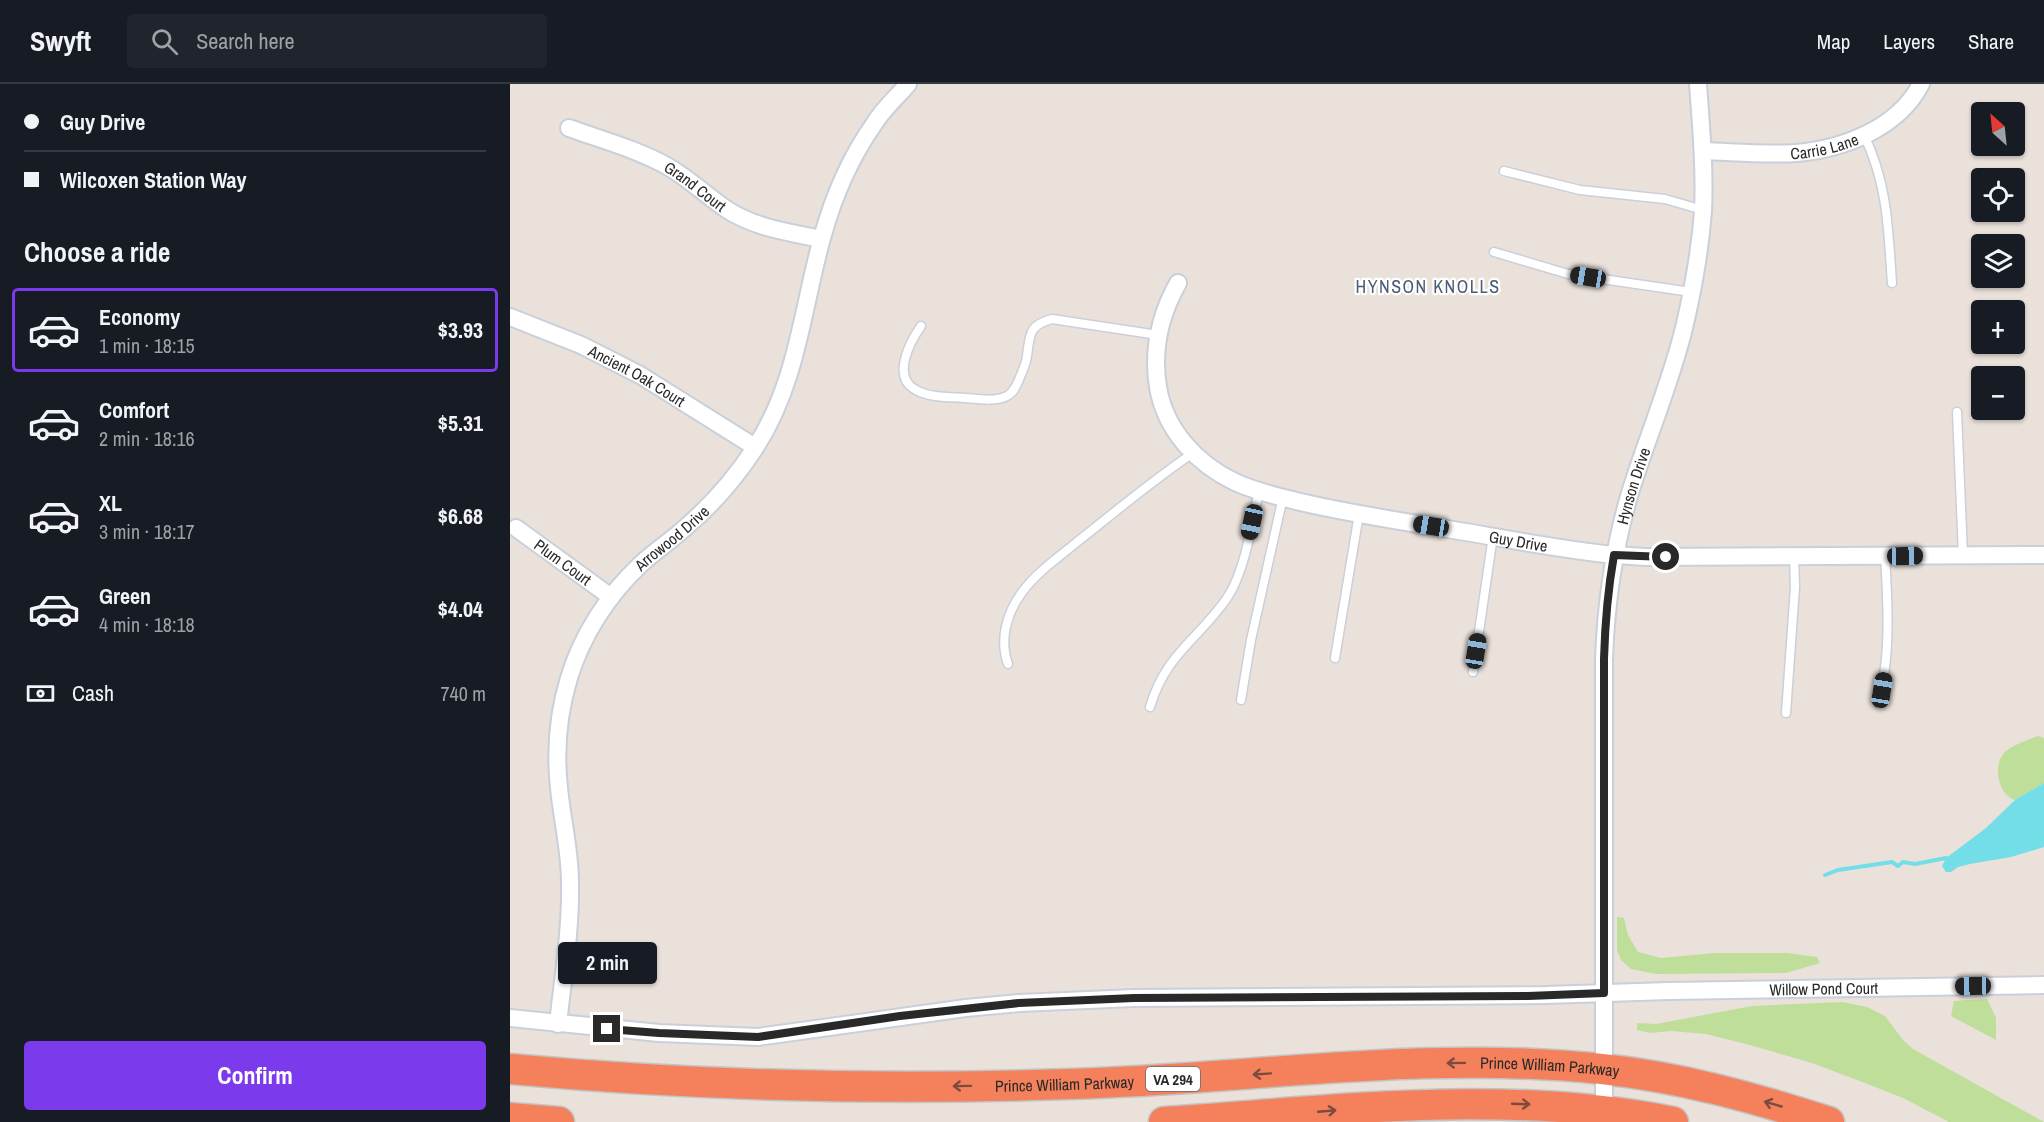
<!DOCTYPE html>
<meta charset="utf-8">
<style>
:root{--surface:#171b24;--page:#20242c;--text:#f1f3f6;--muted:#9ea1a6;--line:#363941;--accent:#7c3aed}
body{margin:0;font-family:"Archivo Narrow",sans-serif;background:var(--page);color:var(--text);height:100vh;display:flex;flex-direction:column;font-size:22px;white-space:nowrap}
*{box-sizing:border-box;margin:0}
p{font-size:20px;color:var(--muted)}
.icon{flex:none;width:33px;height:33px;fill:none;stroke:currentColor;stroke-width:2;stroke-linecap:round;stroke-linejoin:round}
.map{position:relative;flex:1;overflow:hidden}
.details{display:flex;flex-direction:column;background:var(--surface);width:510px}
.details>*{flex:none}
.hud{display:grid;align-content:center;height:132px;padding:0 24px;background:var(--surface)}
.needle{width:39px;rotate:333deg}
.buttons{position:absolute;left:1461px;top:18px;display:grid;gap:12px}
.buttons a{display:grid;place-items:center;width:54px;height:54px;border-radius:6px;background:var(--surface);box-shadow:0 2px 4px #0004;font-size:30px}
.end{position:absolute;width:27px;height:27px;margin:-14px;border:8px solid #292929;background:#fff;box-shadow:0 0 0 3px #fff}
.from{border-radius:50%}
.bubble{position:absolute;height:42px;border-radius:6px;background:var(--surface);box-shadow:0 2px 4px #0004;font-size:20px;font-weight:700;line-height:42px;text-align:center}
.car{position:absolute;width:18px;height:36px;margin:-18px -9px;border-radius:8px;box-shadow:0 0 4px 2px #0007;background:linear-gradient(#222 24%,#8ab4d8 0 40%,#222 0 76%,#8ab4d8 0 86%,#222 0)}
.hud b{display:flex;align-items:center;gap:21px;height:57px;font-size:22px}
.hud b+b{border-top:2px solid var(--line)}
.hud i{width:15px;height:15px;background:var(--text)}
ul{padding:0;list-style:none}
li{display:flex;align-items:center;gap:18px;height:84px;margin:0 12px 9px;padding:0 12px;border:3px solid transparent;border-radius:6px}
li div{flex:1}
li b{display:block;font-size:22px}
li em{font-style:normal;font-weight:700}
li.current{border-color:var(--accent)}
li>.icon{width:54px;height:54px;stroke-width:1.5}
h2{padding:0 24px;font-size:27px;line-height:72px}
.pay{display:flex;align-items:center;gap:15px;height:66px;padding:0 24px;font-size:22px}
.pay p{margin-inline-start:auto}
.action{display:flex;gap:12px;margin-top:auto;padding:12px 24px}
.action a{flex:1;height:69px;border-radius:6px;background:var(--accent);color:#fff;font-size:24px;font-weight:700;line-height:69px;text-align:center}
header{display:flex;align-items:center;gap:36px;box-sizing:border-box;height:84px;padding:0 30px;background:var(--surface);border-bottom:2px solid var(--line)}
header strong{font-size:28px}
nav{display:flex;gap:33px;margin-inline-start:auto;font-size:21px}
.search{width:420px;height:54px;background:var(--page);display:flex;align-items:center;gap:15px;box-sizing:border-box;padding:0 21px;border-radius:6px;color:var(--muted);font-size:22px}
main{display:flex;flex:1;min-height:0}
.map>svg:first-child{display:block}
</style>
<header>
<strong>Swyft</strong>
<div class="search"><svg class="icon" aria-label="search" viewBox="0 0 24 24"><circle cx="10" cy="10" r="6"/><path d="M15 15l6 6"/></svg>Search here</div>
<nav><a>Map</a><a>Layers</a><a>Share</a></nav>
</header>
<main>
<section class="details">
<div class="hud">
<b><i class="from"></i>Guy Drive</b>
<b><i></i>Wilcoxen Station Way</b>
</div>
<h2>Choose a ride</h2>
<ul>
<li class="current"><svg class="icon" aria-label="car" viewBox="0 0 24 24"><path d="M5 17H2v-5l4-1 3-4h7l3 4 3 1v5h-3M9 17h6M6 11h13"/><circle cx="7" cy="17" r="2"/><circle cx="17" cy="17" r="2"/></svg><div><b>Economy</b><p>1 min · 18:15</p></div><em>$3.93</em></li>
<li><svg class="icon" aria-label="car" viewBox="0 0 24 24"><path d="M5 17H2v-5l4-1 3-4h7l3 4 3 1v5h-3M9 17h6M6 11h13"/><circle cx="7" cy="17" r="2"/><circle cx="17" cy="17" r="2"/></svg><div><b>Comfort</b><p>2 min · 18:16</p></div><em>$5.31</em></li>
<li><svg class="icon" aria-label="car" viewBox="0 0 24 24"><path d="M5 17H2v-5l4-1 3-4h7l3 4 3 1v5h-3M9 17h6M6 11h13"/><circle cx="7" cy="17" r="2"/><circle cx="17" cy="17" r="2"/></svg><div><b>XL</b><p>3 min · 18:17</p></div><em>$6.68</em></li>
<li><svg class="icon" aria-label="car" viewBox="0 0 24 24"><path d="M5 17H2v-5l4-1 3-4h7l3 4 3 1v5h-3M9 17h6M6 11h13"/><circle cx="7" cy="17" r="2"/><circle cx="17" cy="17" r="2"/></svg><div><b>Green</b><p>4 min · 18:18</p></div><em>$4.04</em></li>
</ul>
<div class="pay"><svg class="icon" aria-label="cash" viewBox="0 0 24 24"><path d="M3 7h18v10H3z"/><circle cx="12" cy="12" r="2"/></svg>Cash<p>740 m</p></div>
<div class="action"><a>Confirm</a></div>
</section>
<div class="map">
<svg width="1534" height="1038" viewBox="0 0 1534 1038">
<rect width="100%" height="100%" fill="#eae1db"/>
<path fill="#bede9a" d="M1528,652L1534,654V699L1505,716C1489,711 1482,682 1494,669C1502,661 1518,656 1528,652Z
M1107,833L1114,834L1118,851L1128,868L1151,874L1204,869H1277L1307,873L1310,879L1276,889L1146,890L1121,885L1111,876L1107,866Z
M1477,915L1486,934V956L1441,932L1444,917Z
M1333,918L1357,923L1375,932L1393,956L1403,965L1534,1038H1439L1393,1014L1355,999L1302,979L1240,961L1196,950L1161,947L1140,949L1127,946V939L1146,940L1242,922Z"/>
<path fill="#73dee7" d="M1534,699V763L1501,773L1460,780L1448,783L1441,788H1436L1432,782L1436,774L1476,744L1505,716Z"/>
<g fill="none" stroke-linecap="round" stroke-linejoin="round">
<path stroke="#73dee7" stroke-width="4" d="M1315,791L1328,786L1382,778L1388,782L1393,778L1405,780L1436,774"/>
<defs>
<path id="lane" d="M1354,51C1378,101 1378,145 1382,199
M994,87L1070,106L1155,115L1193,126
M984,168L1058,190L1181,208
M411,242C400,258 381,293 406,306C420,314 440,313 456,314C468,315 485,318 497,312C503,309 505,304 508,298C511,290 516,281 517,272C520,252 518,241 542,235L648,251
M1447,328L1453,471
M825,574L849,430
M498,580C489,555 497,528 513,507C527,488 549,473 567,458C605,428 643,396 683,369
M963,588L983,452
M731,616L741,556L773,413
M1368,619C1381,574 1378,519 1375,473
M640,623C656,569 689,555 717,514C735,488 742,438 749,407
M1276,629L1285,503L1284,472"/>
<g id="street">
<path id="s1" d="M59,44C92,56 126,65 157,82C178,94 196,111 216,125C245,144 278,148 311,155"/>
<path id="s2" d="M1193,67C1224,68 1256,71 1286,69C1334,65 1388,44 1411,0"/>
<path id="s3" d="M668,199C650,231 642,266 648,303C655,346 687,380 725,398C744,407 766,412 786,417C832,428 878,435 925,443C984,452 1044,465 1105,471L1135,473L1534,471"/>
<path id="s4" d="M0,233L71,261L130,291L245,363"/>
<path id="s5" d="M6,444L101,513"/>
<path id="s6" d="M0,934L149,949L248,953L456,924L509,919L624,914L1035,911L1159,907L1534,901"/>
<path id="s7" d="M48,940C53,893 61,845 60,798C60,766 52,735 49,704C45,667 48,630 59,594C72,551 98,511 131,480C145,467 162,456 176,443C203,420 226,393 245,364C287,300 292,226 312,154C323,114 340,74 364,40C373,25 387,13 398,0"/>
<path id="s8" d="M1094,1026V575C1096,518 1104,463 1120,409C1137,354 1160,301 1174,244C1183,206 1190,167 1193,127C1195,85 1191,42 1188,0"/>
</g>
<g id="highway">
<path id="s9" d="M0,985C185,1002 374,1006 560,1000C737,995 915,966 1092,985C1170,993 1245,1014 1319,1038"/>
<path d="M0,1034L49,1038"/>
<path d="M654,1038C823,1027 995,1004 1163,1038"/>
</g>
</defs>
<use href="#lane" stroke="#c9d0da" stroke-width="11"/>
<use href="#street" stroke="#c9d0da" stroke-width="20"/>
<use href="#highway" stroke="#c3c3c3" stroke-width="33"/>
<use href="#lane" stroke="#fff" stroke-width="8"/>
<use href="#street" stroke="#fff" stroke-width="16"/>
<use href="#highway" stroke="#f5815c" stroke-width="30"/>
</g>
<defs><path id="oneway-shaft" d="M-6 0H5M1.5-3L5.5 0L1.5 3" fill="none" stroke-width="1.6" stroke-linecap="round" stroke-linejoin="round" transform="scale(1.5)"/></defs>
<g stroke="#7b4c3d">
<use href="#oneway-shaft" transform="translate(946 979) rotate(179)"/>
<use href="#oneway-shaft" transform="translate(752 990) rotate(176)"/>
<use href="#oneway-shaft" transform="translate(452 1002) rotate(179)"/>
<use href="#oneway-shaft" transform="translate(1011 1020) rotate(2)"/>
<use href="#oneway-shaft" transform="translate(1263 1020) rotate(-164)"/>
<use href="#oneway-shaft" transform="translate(817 1027) rotate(-5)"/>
</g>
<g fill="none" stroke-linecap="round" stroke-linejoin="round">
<path stroke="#292929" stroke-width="8" d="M97,945L149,949L248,953L390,932L509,919L624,914L1018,912L1094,909V575C1095,540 1098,505 1104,471L1156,473"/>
</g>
<g text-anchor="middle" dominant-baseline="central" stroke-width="4.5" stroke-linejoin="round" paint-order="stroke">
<rect fill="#fff" stroke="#696969" stroke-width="1.5" x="636" y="983" width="54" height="24" rx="4.5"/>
<g font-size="15" font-weight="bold" fill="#292929">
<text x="663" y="995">VA 294</text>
</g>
<g font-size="16" fill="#292929" stroke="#fff">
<text stroke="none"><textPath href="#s2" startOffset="122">Carrie Lane</textPath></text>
<text stroke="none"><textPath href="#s1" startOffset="140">Grand Court</textPath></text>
<text stroke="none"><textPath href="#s4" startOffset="140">Ancient Oak Court</textPath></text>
<text stroke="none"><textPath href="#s8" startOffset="627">Hynson Drive</textPath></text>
<text stroke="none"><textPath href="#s7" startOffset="525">Arrowood Drive</textPath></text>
<text stroke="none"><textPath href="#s3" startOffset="525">Guy Drive</textPath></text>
<text stroke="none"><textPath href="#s5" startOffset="58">Plum Court</textPath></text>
<text stroke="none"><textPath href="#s6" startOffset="1317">Willow Pond Court</textPath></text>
<text stroke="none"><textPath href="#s9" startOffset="1041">Prince William Parkway</textPath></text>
<text stroke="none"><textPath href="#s9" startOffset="555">Prince William Parkway</textPath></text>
</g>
<g font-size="18" letter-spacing="1.5" fill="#4c5b76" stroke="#fff">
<text x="918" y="202">HYNSON KNOLLS</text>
</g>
</g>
</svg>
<div class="buttons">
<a><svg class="needle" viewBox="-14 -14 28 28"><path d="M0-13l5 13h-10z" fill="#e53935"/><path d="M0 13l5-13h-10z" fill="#9ea1a6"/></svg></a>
<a><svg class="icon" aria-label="locate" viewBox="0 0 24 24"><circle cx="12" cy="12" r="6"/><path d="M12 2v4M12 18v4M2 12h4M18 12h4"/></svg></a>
<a><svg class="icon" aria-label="layers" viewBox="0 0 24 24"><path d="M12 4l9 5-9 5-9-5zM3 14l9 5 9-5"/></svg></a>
<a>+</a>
<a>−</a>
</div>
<i class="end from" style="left:1156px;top:473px"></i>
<i class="end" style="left:97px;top:945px"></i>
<div class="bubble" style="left:48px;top:858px;width:99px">2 min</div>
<i class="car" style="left:1078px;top:193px;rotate:279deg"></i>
<i class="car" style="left:742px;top:438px;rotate:192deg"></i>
<i class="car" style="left:921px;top:442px;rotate:279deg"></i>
<i class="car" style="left:1395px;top:472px;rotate:89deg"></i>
<i class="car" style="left:966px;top:567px;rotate:9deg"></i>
<i class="car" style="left:1372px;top:606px;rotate:9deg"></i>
<i class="car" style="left:1463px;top:902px;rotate:269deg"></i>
</div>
</main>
